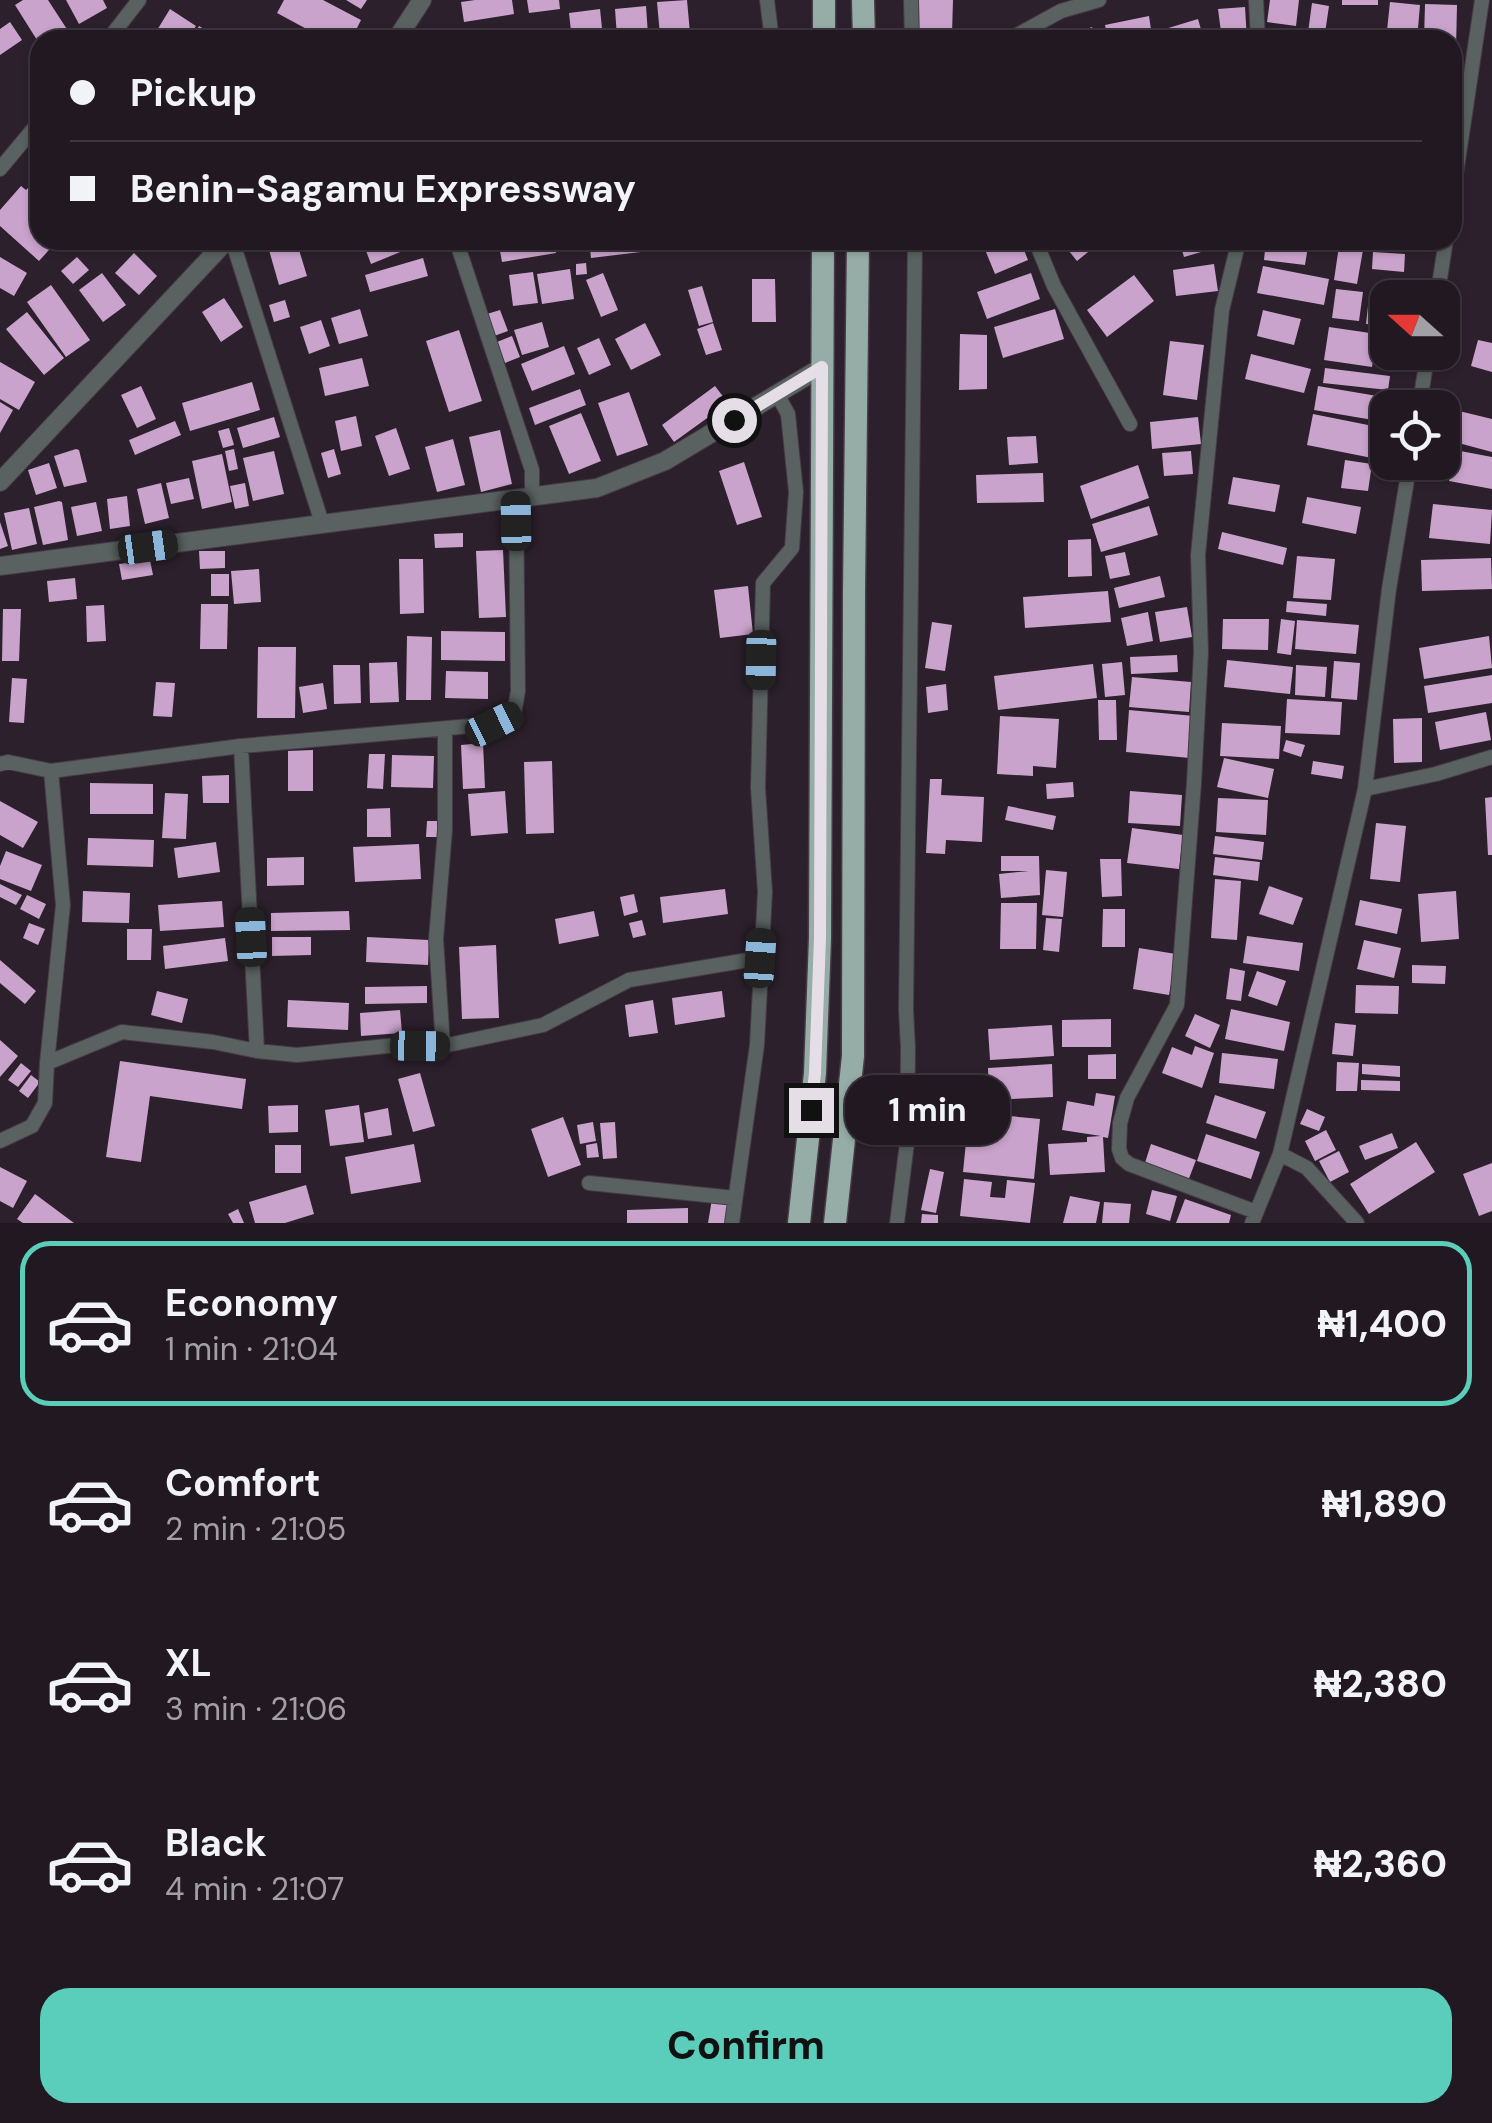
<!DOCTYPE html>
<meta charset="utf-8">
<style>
:root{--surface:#211821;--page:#29212a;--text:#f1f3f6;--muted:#a2a0a5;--line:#3e373f;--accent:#5bcebb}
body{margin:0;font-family:"DM Sans",sans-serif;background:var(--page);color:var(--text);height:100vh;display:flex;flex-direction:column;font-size:38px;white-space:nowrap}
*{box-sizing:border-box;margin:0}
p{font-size:32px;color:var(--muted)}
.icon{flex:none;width:55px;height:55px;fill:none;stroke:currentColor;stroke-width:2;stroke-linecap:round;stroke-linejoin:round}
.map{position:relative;height:1223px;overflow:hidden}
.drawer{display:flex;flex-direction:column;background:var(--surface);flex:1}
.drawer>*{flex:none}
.guide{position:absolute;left:30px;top:30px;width:1432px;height:220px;border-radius:30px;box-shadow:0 2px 8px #0004,0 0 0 2px var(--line);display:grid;align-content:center;height:220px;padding:0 40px;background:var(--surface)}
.needle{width:65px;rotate:291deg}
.fabs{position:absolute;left:1370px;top:280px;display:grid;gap:20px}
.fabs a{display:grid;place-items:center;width:90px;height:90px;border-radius:20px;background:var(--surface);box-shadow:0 2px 8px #0004,0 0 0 2px var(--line);font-size:50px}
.end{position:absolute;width:45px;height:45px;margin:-22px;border:12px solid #e6dee6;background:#111;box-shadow:0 0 0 5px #111}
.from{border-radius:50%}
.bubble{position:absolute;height:70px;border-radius:30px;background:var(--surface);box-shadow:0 2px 8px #0004,0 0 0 2px var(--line);font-size:32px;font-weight:800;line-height:70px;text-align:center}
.car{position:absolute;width:30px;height:60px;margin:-30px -15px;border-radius:12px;box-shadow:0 0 8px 2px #0007;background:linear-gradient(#222 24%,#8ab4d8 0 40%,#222 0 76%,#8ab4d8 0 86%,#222 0)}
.guide b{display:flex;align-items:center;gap:35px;height:95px;font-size:38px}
.guide b+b{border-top:2px solid var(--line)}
.guide i{width:25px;height:25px;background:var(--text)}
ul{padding:18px 0 0;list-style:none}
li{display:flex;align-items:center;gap:30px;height:165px;margin:0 20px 15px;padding:0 20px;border:5px solid transparent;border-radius:30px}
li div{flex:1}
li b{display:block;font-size:38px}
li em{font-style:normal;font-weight:800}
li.current{border-color:var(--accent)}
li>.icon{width:90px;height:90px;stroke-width:1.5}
.action{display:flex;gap:20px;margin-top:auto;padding:20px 40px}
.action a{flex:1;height:115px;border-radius:30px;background:var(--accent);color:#111;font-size:40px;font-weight:800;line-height:115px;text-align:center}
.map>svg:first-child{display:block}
</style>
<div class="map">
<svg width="1492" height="1223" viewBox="0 0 1492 1223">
<rect width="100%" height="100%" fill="#2c202c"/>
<path fill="#caa3cc" d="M23,0H48L74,40H37L15,5Z
M66,0H103L107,8L79,24Z
M284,0H323L361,20L351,40H327L277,13Z
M346,0H367L361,9Z
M475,0H512L514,14L464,22L461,2Z
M527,0H559L560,9L529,13Z
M687,0L690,33L660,35L657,2Z
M919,0H953L952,34H919Z
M1270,0H1299L1296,26L1267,22Z
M1342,0H1378V5H1342Z
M1390,2L1420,5L1417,40H1386Z
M1312,3L1329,6L1324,40H1307Z
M1425,4L1457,5L1456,49H1452V40H1424Z
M646,6L648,35L617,37L615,9Z
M1245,7L1247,40H1222L1218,9Z
M170,9L196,26L187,40H151Z
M600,9L603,38L572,40L569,13Z
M1149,16L1152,36L1131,40H1108L1105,25Z
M1198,19L1204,40H1168L1165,29Z
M10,22L22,40L0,55V29Z
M199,26L222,40H191Z
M1092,27L1097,40H1060Z
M21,186L26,190L28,188L40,200V240H58L39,261L0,226V210Z
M275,240H296L307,276L279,285L267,243Z
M362,240H412L415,246L371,264Z
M498,240H554L556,253L502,262Z
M589,240H648L649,251L591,258Z
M981,240H1020L1028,260L995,274Z
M1060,240H1103L1077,261Z
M1179,240H1239V241L1184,257Z
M1266,240H1309L1305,265L1264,260Z
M1338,240H1373L1370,250Z
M1339,246L1363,250L1357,284L1334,280Z
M1373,252L1405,254L1404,272L1372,269Z
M134,253L157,276L139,295L115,273Z
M0,257L27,273L14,296L0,288Z
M77,257L89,270L73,284L61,271Z
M423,258L428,276L370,292L365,275Z
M586,263L587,274L576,275V264Z
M1214,264L1218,291L1176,296L1173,270Z
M1263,266L1329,279L1324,305L1257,293Z
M570,269L574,299L542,304L537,274Z
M533,272L538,303L513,306L509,275Z
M102,273L126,305L103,322L79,290Z
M603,273L618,310L601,317L586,280Z
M1031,273L1040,299L987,319L977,292Z
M1134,275L1154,301L1107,337L1087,310Z
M752,279H775L776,322H752Z
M51,285L90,340L66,357L27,302Z
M702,286L713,322L699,326L688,290Z
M1336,289L1363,292L1359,321L1332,318Z
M1369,297L1388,299V326L1366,324Z
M224,298L243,327L221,342L202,312Z
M285,300L290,317L274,322L269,305Z
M360,309L368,336L339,344L331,318Z
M1055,309L1064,339L1003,358L994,327Z
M500,310L508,331L494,336L487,314Z
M1263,310L1301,319L1294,345L1257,336Z
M27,312L64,358L44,375L6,329Z
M321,320L330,346L309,354L300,327Z
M542,322L549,347L522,355L514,330Z
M645,323L661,355L631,370L615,339Z
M713,323L722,350L706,355L697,329Z
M1329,327L1377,334L1372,367L1324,360Z
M459,330L482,401L449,412L426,341Z
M960,334L987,335V389L959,390Z
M512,336L520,357L505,363L497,342Z
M599,338L611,365L589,375L577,348Z
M1478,340L1492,343V372L1471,366Z
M1170,341L1204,345L1197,400L1163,395Z
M564,346L575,374L532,391L521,364Z
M1251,354L1311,369L1304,393L1245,379Z
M362,358L369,386L325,396L319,368Z
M0,362L35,382L19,410L0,399Z
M1325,368L1390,376L1388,390L1323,383Z
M252,382L260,410L190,431L182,403Z
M141,386L156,419L137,428L121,395Z
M715,386L728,403L674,442L662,425Z
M1318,386L1389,398L1385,422L1314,410Z
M580,389L586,405L535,425L529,408Z
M629,392L648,445L617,456L598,403Z
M0,402L13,410L0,433Z
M1459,411L1492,419V452L1451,441Z
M581,413L601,461L569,474L549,426Z
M1313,414L1383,428L1377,459L1307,445Z
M356,416L362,446L341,451L335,421Z
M274,417L280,437L243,448L237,428Z
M1198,417L1201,444L1152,449L1150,422Z
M175,421L181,435L135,455L129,440Z
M229,428L234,445L223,448L218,431Z
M396,428L410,469L389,476L375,436Z
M500,430L512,484L481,492L469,437Z
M1036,436L1038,463L1009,465L1007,437Z
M453,439L465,485L437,492L425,447Z
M76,449L79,450L87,482L64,487L54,456Z
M234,449L238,469L229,471L225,451Z
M334,449L341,474L328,478L321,453Z
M1455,450L1492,457V489L1449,481Z
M274,451L284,494L253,501L243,458Z
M1191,451L1193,474L1164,476L1162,453Z
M222,454L232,502L202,509L192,461Z
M1345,460L1372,464L1368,491L1341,488Z
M744,462L762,517L737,525L719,471Z
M49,463L57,488L36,495L28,470Z
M1138,465L1149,498L1091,519L1080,486Z
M1043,473L1044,502L977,503L976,475Z
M1233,477L1280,485L1275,512L1228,504Z
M189,478L194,499L171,504L166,483Z
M161,483L169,518L145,524L137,489Z
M245,483L249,506L235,509L230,486Z
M127,496L130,526L110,529L107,499Z
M1307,497L1361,507L1356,534L1302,523Z
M59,501L62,502L68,540L43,545L34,507Z
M96,502L102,531L77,536L71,507Z
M1433,504L1492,510L1490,544L1429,538Z
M1149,506L1158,535L1101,552L1092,524Z
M29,508L37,544L12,550L4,513Z
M0,522L8,546L0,549Z
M1222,532L1287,548L1283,565L1218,549Z
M463,533V547L435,548L434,534Z
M1091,539L1092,576L1068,577V540Z
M503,550L506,617L479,618L476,551Z
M199,551H225V568L200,569Z
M1125,552L1130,575L1110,579L1105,556Z
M1297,556L1335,559L1331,600L1293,598Z
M1491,558L1492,589L1422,591L1421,560Z
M399,559H423L424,613L400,614Z
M150,560L153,575L122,580L119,564Z
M259,569L261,602L234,604L231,571Z
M211,574H229V596H211Z
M1160,576L1165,597L1119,608L1114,588Z
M75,578L77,599L49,602L47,581Z
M748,586L753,634L720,638L714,590Z
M1108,591L1111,622L1025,628L1023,597Z
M1287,601L1327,604L1326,616L1286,612Z
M201,604H228L227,649H200Z
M104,605L106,641L87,642L86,606Z
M1187,607L1192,637L1160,642L1155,612Z
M3,609H21L19,661H2Z
M1148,612L1153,641L1127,646L1121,618Z
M1223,619H1269L1268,650L1222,649Z
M1281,619L1295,621L1291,655L1277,653Z
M1297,620L1359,625L1356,654L1295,649Z
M932,622L952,625L945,671L925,668Z
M441,631L505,632V661L441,660Z
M407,636L432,637L431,700H406Z
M1489,636L1492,668L1424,679L1419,648Z
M258,647H296L295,718H257Z
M1177,655L1178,672L1131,674L1130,657Z
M1227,660L1293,667L1290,694L1224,687Z
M1334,661L1360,663L1357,700L1331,698Z
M397,662L399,702L370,703L369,663Z
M1122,662L1125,695L1105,697L1102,664Z
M1093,664L1097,698L998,710L994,676Z
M333,665H360L361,703L334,704Z
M1296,665L1327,667L1325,697L1295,695Z
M446,671L488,672V699L445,698Z
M1492,675V703L1428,713L1424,686Z
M1132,677L1191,682L1189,712L1129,707Z
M12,678L27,679L24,723L9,722Z
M156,682L175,683L172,717L153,716Z
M323,683L327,709L303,713L299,687Z
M946,684L948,710L928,713L926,687Z
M1287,699L1342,702L1340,735L1285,733Z
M1098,700H1116L1117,740H1099Z
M1129,710L1194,716L1190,758L1126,752Z
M1486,712L1491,740L1440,750L1435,722Z
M1000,716L1059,719L1056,768L1033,766V776L997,774Z
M1422,718V762L1394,763L1393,719Z
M1222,723L1281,726L1279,759L1220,756Z
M1286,740L1305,745L1301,757L1283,751Z
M483,743L485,788L463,789L461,745Z
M313,750V791H288V751Z
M369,754H385L383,789L367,788Z
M392,755L434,756L433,788L391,787Z
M1224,758L1274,769L1268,798L1217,787Z
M552,761L554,833L526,834L524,762Z
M1313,761L1344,766L1342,779L1311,774Z
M229,775V803H203L202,776Z
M930,779H942L941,795L984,797L982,842L946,840L945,854L926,853Z
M1073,782L1074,797L1047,799L1046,784Z
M90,783L153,784V814H90Z
M505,791L508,833L471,836L468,794Z
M1130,791L1182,795L1180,826L1128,823Z
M165,793L188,794L186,839L162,838Z
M1492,797V855H1488L1485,798Z
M1218,798L1268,800L1266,835L1216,832Z
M0,801L38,822L23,848L0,835Z
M1008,806L1056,816L1053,830L1005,820Z
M390,808L391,837H367V809Z
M427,821H439V837H426Z
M1376,823L1406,826L1400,882L1370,879Z
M1132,828L1183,835L1179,869L1127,863Z
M1215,836L1264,842L1262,860L1213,854Z
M88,838L154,840L153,867L87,865Z
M216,842L220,872L178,878L174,848Z
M419,844L421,879L355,882L353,847Z
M6,851L42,865L31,891L0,879V866Z
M1001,856H1039L1040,895L1001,898L999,874L1029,871H1001Z
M304,857V885L267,886V858Z
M1215,857L1260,862L1258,881L1213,875Z
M1100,859H1121L1122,896L1102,897Z
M1046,870L1067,872L1063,917L1042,915Z
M1215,879L1241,881L1237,940L1211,938Z
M0,884L22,895L16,905L0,897Z
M1269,886L1303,898L1293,925L1259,914Z
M725,889L728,914L663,923L660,897Z
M83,891L130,893L129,923L82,922Z
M1456,891L1459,939L1421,942L1418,894Z
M634,894L638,912L624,916L620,897Z
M27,895L46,904L39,919L20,909Z
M1360,900L1402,909L1397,934L1355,925Z
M222,901L224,927L160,931L158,905Z
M1001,903H1037L1036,949H1000Z
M1103,909H1125V947H1102Z
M349,911L350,930L271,931V913Z
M594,911L599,936L559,944L555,919Z
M1046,918L1062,919L1059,952L1043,950Z
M642,920L646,935L633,938L629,923Z
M29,923L45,929L38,945L23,938Z
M127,929H152L151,960H127Z
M1247,936L1303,943L1299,971L1243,963Z
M272,937H311V955L272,956Z
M367,937L429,940L428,965L366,962Z
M225,938L228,961L165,969L163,946Z
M1364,940L1401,948L1394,978L1357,969Z
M496,945L499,1018L462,1019L459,947Z
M1139,948L1176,954L1169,995L1133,989Z
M0,960L36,991L25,1004L0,983Z
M1412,965L1446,966L1445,984L1412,983Z
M1230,968L1245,971L1241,1001L1226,999Z
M1257,971L1286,981L1277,1006L1248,996Z
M1356,985L1399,986L1398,1014L1355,1013Z
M427,986V1003L365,1004V987Z
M157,991L188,999L182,1023L151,1015Z
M722,991L725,1017L675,1025L672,998Z
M288,1000L349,1003L348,1030L287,1027Z
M653,1000L658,1033L629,1037L625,1005Z
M1231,1009L1290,1022L1284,1051L1225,1039Z
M400,1010L402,1033L361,1036L360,1013Z
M1195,1014L1220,1025L1210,1048L1185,1036Z
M1111,1019V1047H1062V1020Z
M1335,1023L1356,1025L1353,1056L1332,1054Z
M1052,1025L1054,1056L990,1060L988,1029Z
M0,1040L18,1056L0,1077Z
M1195,1046L1214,1053L1202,1088L1162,1073L1172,1047L1192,1055Z
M1222,1053L1278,1059L1274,1089L1219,1083Z
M1116,1054V1079H1088V1055Z
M120,1061L246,1079L242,1109L150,1096L141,1162L106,1157Z
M1337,1062L1359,1063L1357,1091H1336Z
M21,1063L31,1071L18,1087L8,1080Z
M1052,1064L1053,1097L989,1100L988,1068Z
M1362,1064L1400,1066V1077L1362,1074Z
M420,1073L435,1126L413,1132L398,1079Z
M31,1075L40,1082L28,1098L19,1091Z
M1361,1080L1400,1081V1091L1361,1090Z
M1096,1093L1115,1096L1108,1138L1103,1137L1105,1172L1050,1175L1048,1144L1087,1142V1137L1101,1136L1062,1130L1067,1101L1094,1106Z
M1215,1095L1266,1112L1256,1139L1206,1123Z
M298,1105V1132L269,1133L268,1106Z
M359,1105L364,1142L330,1146L325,1110Z
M388,1108L392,1135L368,1139L364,1113Z
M1307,1109L1325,1117L1319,1131L1300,1124Z
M969,1112L1040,1119L1034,1179L963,1172Z
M563,1117L581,1165L548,1177L531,1129Z
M593,1122L596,1141L580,1144L577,1125Z
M615,1122L617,1158L603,1159L600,1123Z
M1326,1130L1336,1150L1315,1161L1305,1141Z
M1392,1133L1398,1148L1365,1160L1359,1146Z
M1206,1134L1260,1152L1251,1179L1197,1161Z
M1416,1142L1435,1172L1369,1214L1350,1184Z
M597,1143L599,1157L587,1158L586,1145Z
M414,1144L421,1182L351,1194L345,1157Z
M1151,1144L1196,1160L1188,1181L1144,1166Z
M275,1145H301V1173H275Z
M1339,1151L1349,1172L1330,1182L1319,1161Z
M1492,1163V1211L1479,1216L1463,1174Z
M0,1167L27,1181L13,1208L0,1201Z
M930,1169L944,1172L936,1213L921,1210Z
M964,1179L992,1182L990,1197L1005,1198L1007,1180L1035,1183L1030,1223L960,1216Z
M306,1185L314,1214L285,1223H255L249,1202Z
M1152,1190L1177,1196L1170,1221L1146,1214Z
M35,1194L74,1223H23L17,1219Z
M1070,1196L1100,1202L1096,1223H1063Z
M712,1199L729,1202L726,1223H708Z
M1185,1199L1231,1215L1229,1223H1176Z
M1104,1202L1131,1204L1129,1223H1102Z
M688,1208V1223H627V1210Z
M238,1209L244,1223H233L228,1214Z
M922,1214L938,1215V1223H921Z"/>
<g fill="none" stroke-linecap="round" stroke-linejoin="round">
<defs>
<path id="minor" d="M767,0L772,40
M911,0L912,40
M1256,0L1258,40
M108,40L139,0
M1008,40L1061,11L1099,0
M0,169L40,121
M1452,201L1482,0
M232,240L322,523
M456,240L532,470V496
M1035,240L1054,286L1130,424
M1239,240L1222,310L1198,555L1201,652L1194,783L1177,1005L1127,1098L1120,1123L1119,1149L1122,1158L1129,1164L1256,1212
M1437,298L1446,240
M1419,408L1428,352
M241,746L257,1051
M0,764L8,762L51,771L241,746L494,724L514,714L518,691L516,498
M1365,789L1436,774L1492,757
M443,1046L436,939L445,830V729
M47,1063L122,1032L213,1042L257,1051L297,1055L397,1045L443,1046L543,1025L629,980L760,958
M0,1141L32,1126L45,1103L47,1063L63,905L51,771
M1280,1154L1307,1168L1357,1223
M589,1183L735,1198
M732,1223L757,1045L765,892L758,788L763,583L792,548L796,492L788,414L777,394
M897,1223L907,1143L908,1048L906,1010L915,240
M1252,1223L1280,1154L1365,789L1389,589L1410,462"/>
<path id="tertiary" d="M396,40L422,0
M0,482L227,240
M0,566L597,488L665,461L822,367"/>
<path id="trunk" d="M863,0L864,40
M824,40V0
M799,1223L815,1073L820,938L823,240
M835,1223L853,1056L854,592L858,240"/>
</defs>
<use href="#minor" stroke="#463b46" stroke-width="16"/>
<use href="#tertiary" stroke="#463b46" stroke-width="20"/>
<use href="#trunk" stroke="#463b46" stroke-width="25"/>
<use href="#minor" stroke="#596260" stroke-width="14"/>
<use href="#tertiary" stroke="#596260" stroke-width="18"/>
<use href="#trunk" stroke="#96aca7" stroke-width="22"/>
</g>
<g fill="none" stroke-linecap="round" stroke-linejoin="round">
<path stroke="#e6dee6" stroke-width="12" d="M734,420L822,367L820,938L815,1073L811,1110"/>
</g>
</svg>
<div class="fabs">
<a><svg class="needle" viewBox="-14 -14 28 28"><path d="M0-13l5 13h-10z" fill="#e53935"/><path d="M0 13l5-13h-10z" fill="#a2a0a5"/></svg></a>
<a><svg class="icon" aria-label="locate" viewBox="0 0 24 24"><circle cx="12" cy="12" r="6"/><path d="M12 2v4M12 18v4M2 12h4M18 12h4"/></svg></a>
</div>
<i class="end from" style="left:734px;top:420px"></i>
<i class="end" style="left:811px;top:1110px"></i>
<div class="bubble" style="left:845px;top:1075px;width:165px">1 min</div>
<i class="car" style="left:516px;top:521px;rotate:359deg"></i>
<i class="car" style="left:148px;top:547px;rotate:82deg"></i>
<i class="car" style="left:761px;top:660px;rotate:181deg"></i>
<i class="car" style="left:494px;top:724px;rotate:64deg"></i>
<i class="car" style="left:251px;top:937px;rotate:357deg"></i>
<i class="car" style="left:760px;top:958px;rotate:4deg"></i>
<i class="car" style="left:420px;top:1046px;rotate:91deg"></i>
<div class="guide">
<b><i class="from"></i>Pickup</b>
<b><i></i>Benin-Sagamu Expressway</b>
</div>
</div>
<section class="drawer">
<ul>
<li class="current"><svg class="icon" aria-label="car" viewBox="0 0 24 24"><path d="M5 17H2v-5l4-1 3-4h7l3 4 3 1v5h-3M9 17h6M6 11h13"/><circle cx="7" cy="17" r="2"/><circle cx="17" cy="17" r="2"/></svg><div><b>Economy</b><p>1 min · 21:04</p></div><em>₦1,400</em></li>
<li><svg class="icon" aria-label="car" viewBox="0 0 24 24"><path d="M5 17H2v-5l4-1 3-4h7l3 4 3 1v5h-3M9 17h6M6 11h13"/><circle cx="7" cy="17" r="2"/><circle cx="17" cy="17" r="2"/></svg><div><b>Comfort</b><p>2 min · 21:05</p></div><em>₦1,890</em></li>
<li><svg class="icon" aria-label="car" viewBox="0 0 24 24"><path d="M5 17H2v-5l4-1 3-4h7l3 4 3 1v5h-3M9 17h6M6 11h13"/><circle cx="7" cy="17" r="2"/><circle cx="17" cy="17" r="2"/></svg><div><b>XL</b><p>3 min · 21:06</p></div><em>₦2,380</em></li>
<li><svg class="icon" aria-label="car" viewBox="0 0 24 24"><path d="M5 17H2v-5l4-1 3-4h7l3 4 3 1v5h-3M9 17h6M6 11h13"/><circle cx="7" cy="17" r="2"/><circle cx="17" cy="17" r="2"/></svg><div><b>Black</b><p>4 min · 21:07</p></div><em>₦2,360</em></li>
</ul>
<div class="action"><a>Confirm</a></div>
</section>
